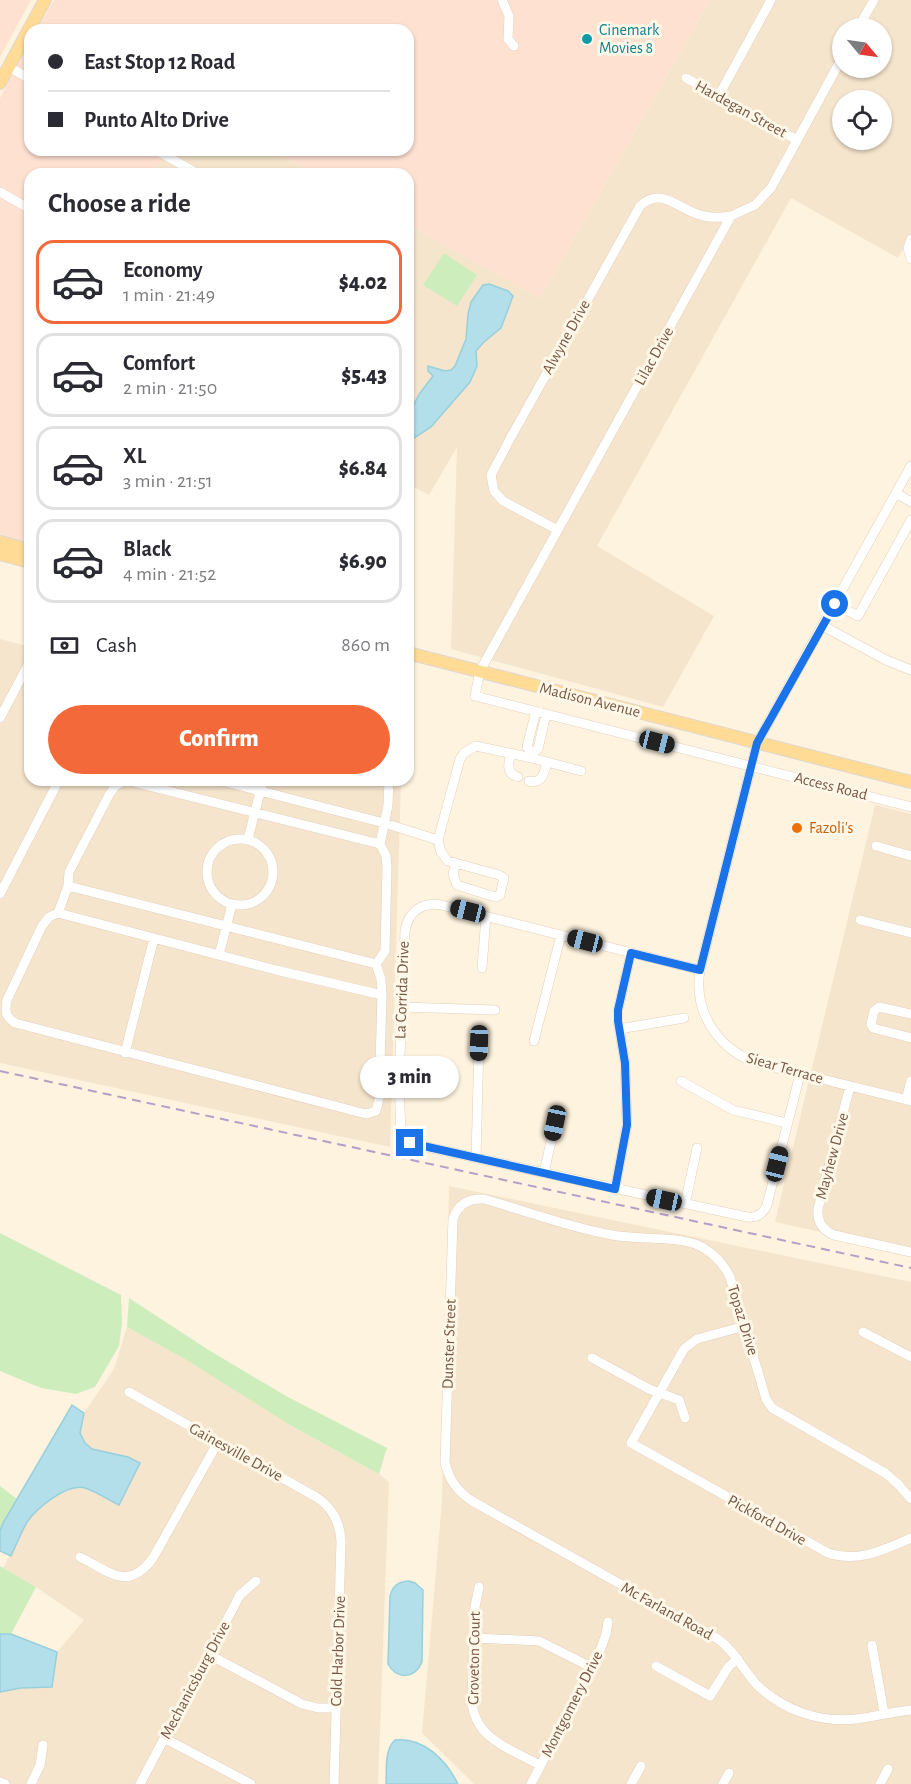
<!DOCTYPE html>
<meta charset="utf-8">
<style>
:root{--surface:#fff;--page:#f2f2f3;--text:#2b2b33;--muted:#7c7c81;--line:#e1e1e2;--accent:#f46939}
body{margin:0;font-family:"Alegreya Sans",sans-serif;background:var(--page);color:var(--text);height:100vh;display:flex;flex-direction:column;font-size:22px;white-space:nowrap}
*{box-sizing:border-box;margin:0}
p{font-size:20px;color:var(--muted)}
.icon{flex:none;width:33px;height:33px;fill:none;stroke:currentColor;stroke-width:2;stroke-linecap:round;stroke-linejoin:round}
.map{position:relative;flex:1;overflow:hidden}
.panel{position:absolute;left:24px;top:168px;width:390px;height:618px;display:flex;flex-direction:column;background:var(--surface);border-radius:18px;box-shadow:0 2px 4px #0004}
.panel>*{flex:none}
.guide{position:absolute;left:24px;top:24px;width:390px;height:132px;border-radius:18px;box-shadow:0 2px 4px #0004;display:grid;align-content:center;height:132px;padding:0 24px;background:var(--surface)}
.needle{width:39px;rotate:119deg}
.tools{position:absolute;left:832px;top:18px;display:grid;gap:12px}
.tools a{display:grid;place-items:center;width:60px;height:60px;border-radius:50%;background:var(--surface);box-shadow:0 2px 4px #0004;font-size:30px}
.end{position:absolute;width:27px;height:27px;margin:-14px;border:8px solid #1a73e8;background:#fff;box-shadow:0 0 0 3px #fff}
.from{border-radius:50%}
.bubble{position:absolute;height:42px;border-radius:21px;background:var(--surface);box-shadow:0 2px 4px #0004;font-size:20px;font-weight:800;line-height:42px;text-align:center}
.car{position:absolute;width:18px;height:36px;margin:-18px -9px;border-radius:8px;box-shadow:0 0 4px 2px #0007;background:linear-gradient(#222 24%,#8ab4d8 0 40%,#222 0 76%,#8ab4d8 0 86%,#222 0)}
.guide b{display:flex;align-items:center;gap:21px;height:57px;font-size:22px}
.guide b+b{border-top:2px solid var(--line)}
.guide i{width:15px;height:15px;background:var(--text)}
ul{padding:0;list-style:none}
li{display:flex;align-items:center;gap:18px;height:84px;margin:0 12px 9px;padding:0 12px;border:3px solid var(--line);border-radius:18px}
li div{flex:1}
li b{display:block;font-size:22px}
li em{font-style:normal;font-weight:800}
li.on{border-color:var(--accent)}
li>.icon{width:54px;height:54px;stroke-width:1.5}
h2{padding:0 24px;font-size:27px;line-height:72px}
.pay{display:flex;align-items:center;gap:15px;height:66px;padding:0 24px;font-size:22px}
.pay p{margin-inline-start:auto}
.action{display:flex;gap:12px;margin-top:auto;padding:12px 24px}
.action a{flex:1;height:69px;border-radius:36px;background:var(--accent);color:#fff;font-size:24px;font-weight:800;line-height:69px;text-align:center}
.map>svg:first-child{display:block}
</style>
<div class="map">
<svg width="911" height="1784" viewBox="0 0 911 1784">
<rect width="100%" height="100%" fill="#fef3df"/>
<path fill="#f6e5cd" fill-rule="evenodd" d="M710,0H911V235L898,258L791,198L597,546L714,616L663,707L451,649L457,447L429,495L408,484V225L540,298ZM843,28H882V68H843ZM843,100H882V140H843Z
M167,150H273L316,174H154Z
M0,639L30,647V780H401L390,1147L0,1063Z
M875,805L911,814V1252L775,1222Z
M449,1186L911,1282V1784H474L422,1733L442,1501Z
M127,1327L194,1364L288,1424L379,1474L389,1482L378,1784H0V1692L21,1688L52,1687L57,1652L84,1620L36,1587L3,1568L28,1521L39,1509L57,1495L72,1488H85L119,1504L140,1463L92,1449L85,1443L80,1433L84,1413L114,1369Z"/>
<path fill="#ffe1d2" d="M0,0H31L0,57Z
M54,0H710L540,298L408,225V174H316L273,150H408V30H37Z
M30,43V150H167L154,174H30V545L0,537V98Z"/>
<path fill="#ceedbd" d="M444,253L477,275L457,306L423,285Z
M0,1233L121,1295L122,1323L119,1346L95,1387L76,1394L41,1388L0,1371Z
M129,1298L207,1349L286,1396L387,1448L379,1474L288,1424L190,1362L127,1327Z
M0,1486L17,1499L0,1531Z
M0,1566L36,1587L11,1634H0Z"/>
<path fill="#b2dfe9" stroke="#98cfdc" stroke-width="1.5" d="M489,284L508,291L513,296L501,328L484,342L476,351L477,366L470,382L431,427L408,442V415L420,393L433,376L428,371V366L445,371L451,370L455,366L466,339L468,314L471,302L483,285Z
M72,1405L84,1413L80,1433L85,1443L92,1449L128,1457L140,1463L119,1505C109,1500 95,1491 85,1488C67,1483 37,1508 27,1522C21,1533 16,1545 11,1556L0,1551V1531L3,1523Z
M409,1581L415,1583L423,1590L422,1662C415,1679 397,1680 388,1664L390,1596C393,1585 398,1582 409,1581Z
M0,1634H11L57,1652L52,1687L21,1688L0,1692Z
M395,1740C424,1737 446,1760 458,1784H386C387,1770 384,1750 395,1740Z"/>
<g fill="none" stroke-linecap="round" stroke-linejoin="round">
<defs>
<path id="minor" d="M502,0L509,16L508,39L514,46
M858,28L874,0
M843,56L771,188L755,205L731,216L480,671L475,696L911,807
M9,67L30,79
M686,78L797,140
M718,97L771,0
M156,150L198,174
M0,192L30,209
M911,239L908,248L911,259
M911,466L757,743L700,970C693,1013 719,1051 760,1064L911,1101
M896,493L911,502
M558,530L503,501L494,491L491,475L511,437L640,206C661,187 676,207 697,214C708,218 720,218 731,216
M835,604L858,616L911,520
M823,626L886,660L911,670
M536,711L527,747L532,753V758L581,771
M0,718L30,661
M511,753C508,764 506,774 518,777
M532,753L538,749L546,714
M125,780L380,844
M126,780L115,786L109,795L69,872L68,886L58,913L49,917L42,926L7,1000C5,1012 5,1016 15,1023L366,1114L376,1111L379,1099L382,995L381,979L376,964L385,951L387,867L386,856L380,844L388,805L389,780
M218,780L384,823L438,840L460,759L464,753L476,746L532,758
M529,781C543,784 544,773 547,762
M207 872a33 33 0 1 1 66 0a33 33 0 1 1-66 0Z
M248,839L263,780
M438,840L441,852L448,861L499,875L504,878L500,895L495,897L457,885L453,874L456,863
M876,846L911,856
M68,886L376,964
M0,894L59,780
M58,913L276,970L382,995
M860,920L911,933
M219,955L232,904
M482,968L486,916
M700,970L441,905C421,901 408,913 405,931L399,1080L401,1135L405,1140L413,1144L747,1217C757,1218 763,1214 767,1205L800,1074
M401,1007L495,1010
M911,1014L879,1007L874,1011L871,1024L873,1028L911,1038
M619,1029L684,1018
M534,1041L561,935
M125,1053L154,938
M681,1081L733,1110L787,1123
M850,1086L818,1209C817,1221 822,1230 834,1235L911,1252
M906,1100L911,1081
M476,1158L479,1043
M544,1173L555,1123
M615,1189L627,1125L625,1063L618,1021V1010L631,953
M685,1204L697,1148
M745,1326L697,1339L684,1349L631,1443L828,1553C858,1563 883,1550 911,1538
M863,1332L911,1357
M592,1358L649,1389L679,1400L685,1418
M129,1392L316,1497C332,1507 340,1522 341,1541L334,1784
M911,1499L898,1484L885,1473L772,1408L766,1399L730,1277C723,1263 713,1252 698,1245C676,1236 638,1240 612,1235C568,1227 526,1211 484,1199C469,1198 458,1204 453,1219L445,1462C449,1480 457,1491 472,1501L718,1639C735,1651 743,1670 757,1685C783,1710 819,1723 856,1719C874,1717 892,1712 911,1710
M80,1557C110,1572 128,1592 153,1558L218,1442
M479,1587L475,1607L472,1701C474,1739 512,1750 540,1765
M474,1638L539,1641L591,1667
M872,1645L884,1713
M208,1654L302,1704L318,1708H336
M656,1666L710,1696L729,1666L738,1659
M164,1738L251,1784
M0,1782L5,1784
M31,1784L40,1765L43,1745
M140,1784L240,1595L256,1581
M531,1784L601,1648L606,1634L608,1622
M631,1784L641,1766
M723,1784L729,1773
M880,1784L888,1769"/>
<path id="major" d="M0,83L45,0
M0,542L30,550
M0,554L30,562
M408,653L911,782"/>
</defs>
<use href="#minor" stroke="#e3cfba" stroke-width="10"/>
<use href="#major" stroke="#ded7d2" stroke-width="14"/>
<use href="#minor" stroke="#fff" stroke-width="9"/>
<use href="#major" stroke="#ffdb95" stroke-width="12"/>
<path stroke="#b69ec8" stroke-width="2" stroke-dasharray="9 6" stroke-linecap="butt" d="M0,1071L911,1268"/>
</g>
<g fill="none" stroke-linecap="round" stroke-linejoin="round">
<path stroke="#1a73e8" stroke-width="8" d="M410,1143L615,1189L627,1125L625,1063L618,1021V1010L631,953L700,970L757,743L835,604"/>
</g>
<circle fill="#0f9aa8" stroke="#fff7e7" stroke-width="2" cx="587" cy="39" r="6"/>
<circle fill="#e8710a" stroke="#fff7e7" stroke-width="2" cx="797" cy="828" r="6"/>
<g text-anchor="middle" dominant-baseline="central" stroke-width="6" stroke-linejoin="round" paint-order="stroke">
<g font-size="16" fill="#0d838f" stroke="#fff7e7" text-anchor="start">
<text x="599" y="30">Cinemark<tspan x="599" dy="18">Movies 8</tspan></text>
</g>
<g font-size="16" fill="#775845" stroke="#fff7e7">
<text transform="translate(741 109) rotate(29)">Hardegan Street</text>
<text transform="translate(566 337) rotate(-61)">Alwyne Drive</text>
<text transform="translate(654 356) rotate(-61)">Lilac Drive</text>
<text transform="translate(590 700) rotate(14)">Madison Avenue</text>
<text transform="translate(831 786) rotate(14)">Access Road</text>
<text transform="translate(402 990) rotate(-88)">La Corrida Drive</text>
<text transform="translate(785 1068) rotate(16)">Siear Terrace</text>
<text transform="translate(832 1156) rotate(-75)">Mayhew Drive</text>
<text transform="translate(743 1320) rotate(73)">Topaz Drive</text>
<text transform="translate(449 1344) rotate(-88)">Dunster Street</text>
<text transform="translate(236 1452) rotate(29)">Gainesville Drive</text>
<text transform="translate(767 1520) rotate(29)">Pickford Drive</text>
<text transform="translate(667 1611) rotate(29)">Mc Farland Road</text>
<text transform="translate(338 1651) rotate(-88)">Cold Harbor Drive</text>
<text transform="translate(474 1658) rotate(-89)">Groveton Court</text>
<text transform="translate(195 1680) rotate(-62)">Mechanicsburg Drive</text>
<text transform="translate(572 1704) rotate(-63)">Montgomery Drive</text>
</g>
<g font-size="16" fill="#c56008" stroke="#fff7e7" text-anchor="start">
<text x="809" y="828">Fazoli's</text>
</g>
</g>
</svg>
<div class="tools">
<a><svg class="needle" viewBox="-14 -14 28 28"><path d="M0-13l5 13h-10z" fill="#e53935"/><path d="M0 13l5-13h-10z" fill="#7c7c81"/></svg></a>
<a><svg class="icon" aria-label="locate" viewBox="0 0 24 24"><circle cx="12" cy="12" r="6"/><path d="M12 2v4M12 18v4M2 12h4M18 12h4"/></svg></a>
</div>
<i class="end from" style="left:835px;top:604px"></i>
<i class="end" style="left:410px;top:1143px"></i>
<div class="bubble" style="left:360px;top:1056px;width:99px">3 min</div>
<i class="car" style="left:657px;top:742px;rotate:104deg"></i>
<i class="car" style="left:468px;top:911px;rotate:284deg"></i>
<i class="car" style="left:585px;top:941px;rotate:284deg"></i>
<i class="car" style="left:479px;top:1043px;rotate:182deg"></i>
<i class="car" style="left:555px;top:1123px;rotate:192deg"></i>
<i class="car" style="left:777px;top:1164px;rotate:14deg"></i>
<i class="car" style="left:664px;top:1200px;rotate:282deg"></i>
<div class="guide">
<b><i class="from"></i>East Stop 12 Road</b>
<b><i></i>Punto Alto Drive</b>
</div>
<section class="panel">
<h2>Choose a ride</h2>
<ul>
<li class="on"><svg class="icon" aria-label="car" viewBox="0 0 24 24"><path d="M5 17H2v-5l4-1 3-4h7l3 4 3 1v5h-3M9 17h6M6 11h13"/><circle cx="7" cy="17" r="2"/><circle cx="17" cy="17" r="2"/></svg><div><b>Economy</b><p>1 min · 21:49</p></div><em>$4.02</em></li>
<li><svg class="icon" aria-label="car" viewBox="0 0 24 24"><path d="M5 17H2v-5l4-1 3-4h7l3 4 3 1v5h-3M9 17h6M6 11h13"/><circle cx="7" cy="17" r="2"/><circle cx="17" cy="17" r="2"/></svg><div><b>Comfort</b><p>2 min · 21:50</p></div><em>$5.43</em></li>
<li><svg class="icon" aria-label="car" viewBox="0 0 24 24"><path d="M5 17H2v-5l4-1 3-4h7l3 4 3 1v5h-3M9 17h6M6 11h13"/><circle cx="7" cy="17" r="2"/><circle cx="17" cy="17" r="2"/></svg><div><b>XL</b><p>3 min · 21:51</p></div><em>$6.84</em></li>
<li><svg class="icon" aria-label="car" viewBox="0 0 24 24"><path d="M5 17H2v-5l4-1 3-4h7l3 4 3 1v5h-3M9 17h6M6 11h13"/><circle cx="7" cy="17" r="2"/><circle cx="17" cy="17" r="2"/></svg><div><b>Black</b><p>4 min · 21:52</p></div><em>$6.90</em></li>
</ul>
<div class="pay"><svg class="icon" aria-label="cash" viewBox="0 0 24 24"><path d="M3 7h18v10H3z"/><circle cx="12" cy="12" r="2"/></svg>Cash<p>860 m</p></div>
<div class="action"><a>Confirm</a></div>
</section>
</div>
